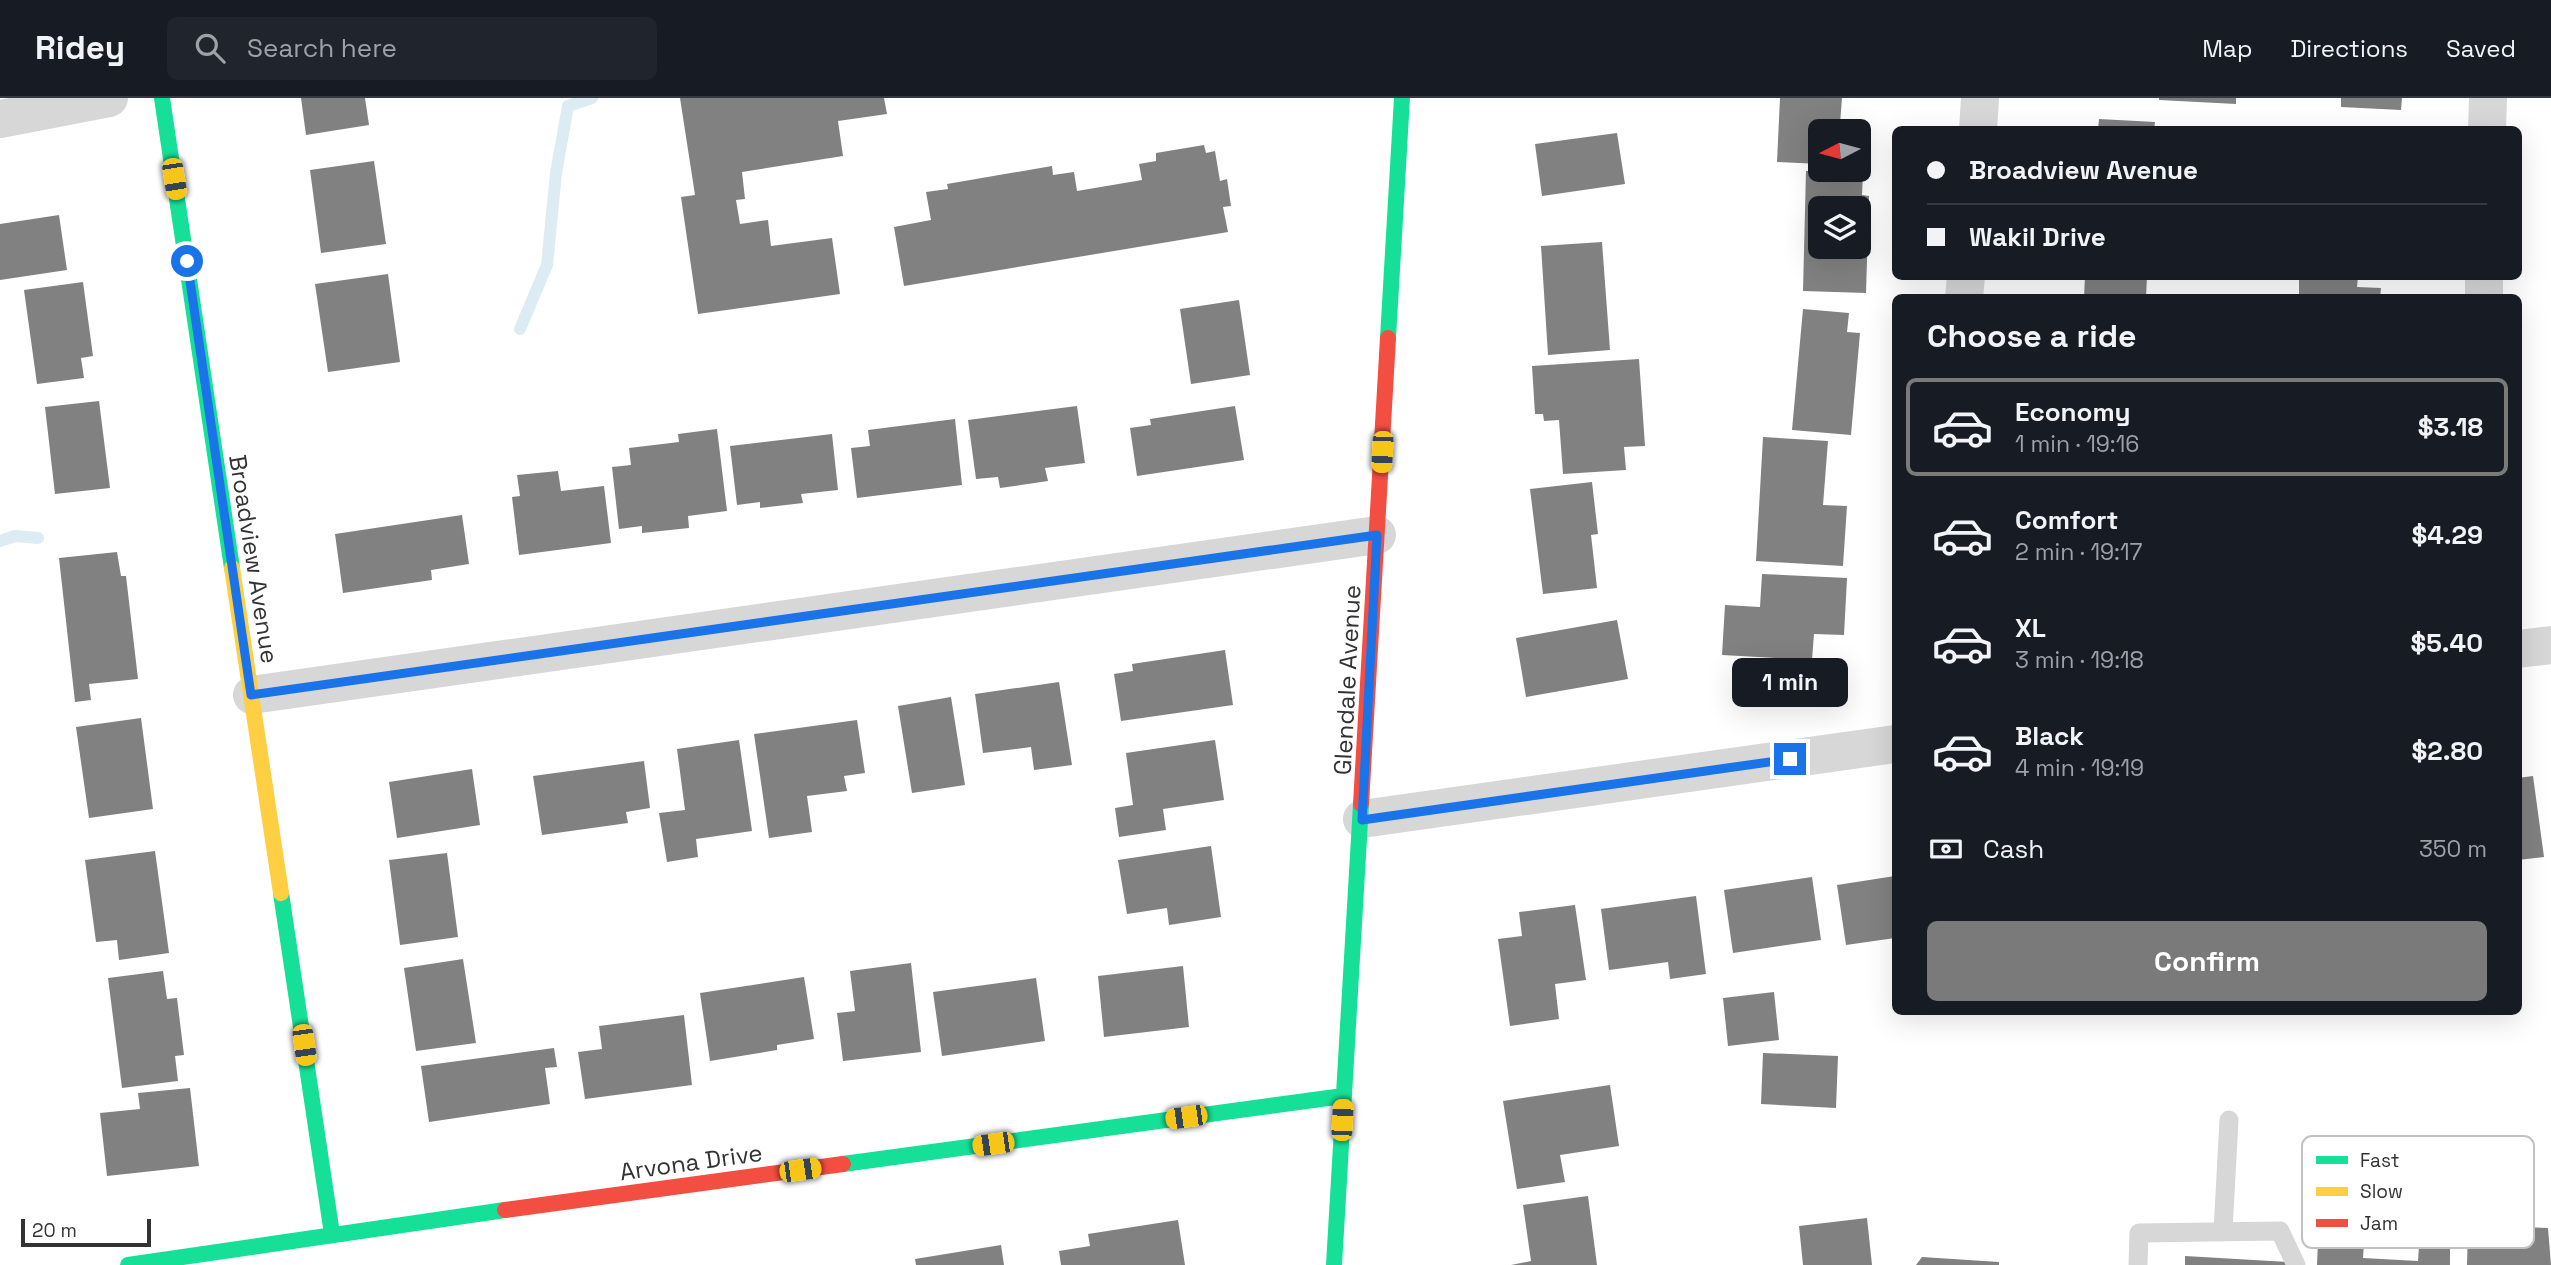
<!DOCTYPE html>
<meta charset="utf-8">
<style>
:root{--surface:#171b24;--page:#20242c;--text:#f1f3f6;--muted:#9ea1a6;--line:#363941;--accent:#7a7a7a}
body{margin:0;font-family:"Space Grotesk",sans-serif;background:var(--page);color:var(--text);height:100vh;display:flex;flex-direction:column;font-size:26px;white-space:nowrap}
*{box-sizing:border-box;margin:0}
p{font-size:23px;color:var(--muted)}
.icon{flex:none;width:38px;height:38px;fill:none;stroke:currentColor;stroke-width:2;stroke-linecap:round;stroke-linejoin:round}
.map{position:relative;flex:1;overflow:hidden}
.drawer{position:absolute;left:1892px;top:196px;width:630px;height:721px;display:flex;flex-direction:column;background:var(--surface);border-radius:10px;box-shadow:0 7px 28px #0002}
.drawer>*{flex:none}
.banner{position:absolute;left:1892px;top:28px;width:630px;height:154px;border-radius:10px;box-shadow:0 7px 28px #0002;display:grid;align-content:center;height:154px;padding:0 35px;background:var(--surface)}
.needle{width:46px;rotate:264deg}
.buttons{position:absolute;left:1808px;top:21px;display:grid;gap:14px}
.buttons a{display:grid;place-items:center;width:63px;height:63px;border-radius:10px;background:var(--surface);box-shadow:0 7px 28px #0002;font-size:35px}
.scale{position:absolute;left:21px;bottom:18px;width:130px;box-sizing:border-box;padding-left:7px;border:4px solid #333;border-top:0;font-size:19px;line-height:24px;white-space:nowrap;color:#333;-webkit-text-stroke:5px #fff;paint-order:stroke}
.end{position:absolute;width:32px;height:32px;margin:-16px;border:9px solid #1a73e8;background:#fff;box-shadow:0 0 0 4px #fff}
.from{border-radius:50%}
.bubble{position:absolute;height:49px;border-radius:10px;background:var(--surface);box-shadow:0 7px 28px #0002;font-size:23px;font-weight:700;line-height:49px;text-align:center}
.car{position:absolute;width:21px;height:42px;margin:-21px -10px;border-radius:9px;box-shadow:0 0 5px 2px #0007;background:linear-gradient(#f5c518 24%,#345 0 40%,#f5c518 0 76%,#345 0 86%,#f5c518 0)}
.banner b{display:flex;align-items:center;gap:24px;height:66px;font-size:26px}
.banner b+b{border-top:2px solid var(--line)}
.banner i{width:18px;height:18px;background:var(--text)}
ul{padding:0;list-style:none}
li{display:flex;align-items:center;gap:21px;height:98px;margin:0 14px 10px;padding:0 21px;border:4px solid transparent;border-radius:10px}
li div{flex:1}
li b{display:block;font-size:26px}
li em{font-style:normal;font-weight:700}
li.on{border-color:var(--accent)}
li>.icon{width:63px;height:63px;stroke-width:1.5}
h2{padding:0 35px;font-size:32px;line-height:84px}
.pay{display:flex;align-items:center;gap:18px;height:77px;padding:0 35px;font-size:26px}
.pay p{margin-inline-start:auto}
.primary-button{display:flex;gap:14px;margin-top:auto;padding:14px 35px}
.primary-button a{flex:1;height:80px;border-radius:10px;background:var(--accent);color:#fff;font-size:28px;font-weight:700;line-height:80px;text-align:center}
header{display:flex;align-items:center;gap:42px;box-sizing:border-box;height:98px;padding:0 35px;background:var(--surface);border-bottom:2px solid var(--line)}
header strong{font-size:33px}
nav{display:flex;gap:38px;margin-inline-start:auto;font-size:24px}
.search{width:490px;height:63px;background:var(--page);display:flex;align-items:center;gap:18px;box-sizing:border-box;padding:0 24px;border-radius:10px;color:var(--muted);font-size:26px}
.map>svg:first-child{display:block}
</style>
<header>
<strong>Ridey</strong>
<div class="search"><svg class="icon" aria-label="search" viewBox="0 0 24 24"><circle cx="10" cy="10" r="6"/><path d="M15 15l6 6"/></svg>Search here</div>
<nav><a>Map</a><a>Directions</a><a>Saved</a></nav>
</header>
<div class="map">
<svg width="2551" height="1167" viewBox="0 0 2551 1167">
<rect width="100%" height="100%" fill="#fff"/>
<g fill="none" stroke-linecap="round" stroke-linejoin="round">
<path stroke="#ddebf3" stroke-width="12" d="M520,231L547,167L556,75L568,8L592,0
M0,443L15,438L38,440"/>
</g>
<path fill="#818181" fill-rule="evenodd" d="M301,0H365L369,27L306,37Z
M680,0H884L887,16L838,23L843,58L742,74L745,101L736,102L740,126L768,122L771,148L832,140L840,196L698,216L681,99L695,97Z
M1780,0H1842L1840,26L1862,27L1861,53L1858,33H1820V66L1777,64Z
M2159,0H2236V6L2159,2Z
M2341,0H2402L2401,12L2341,9Z
M2099,21L2155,24L2154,32H2098Z
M1617,35L1625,86L1542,98L1535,46Z
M1204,47L1206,55L1215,53L1220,83L1227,81L1231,108L1223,109L1228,134L904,188L894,129L931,122L926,94L948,91L947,86L1052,68L1053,77L1074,74L1077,93L1142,82L1139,66L1156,63V55Z
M374,63L386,146L321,155L310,72Z
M1806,73L1863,75L1862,97L1869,98L1866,195L1803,193ZM1820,110H1858V149H1820Z
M59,117L67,172L0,182V126Z
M1602,144L1610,252L1548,257L1541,148Z
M388,176L400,264L328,274L315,186Z
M2085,178H2147L2146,200H2084Z
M2299,178H2358L2357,189L2381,190L2380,200H2299Z
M83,184L93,258L81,260L84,280L37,286L24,192Z
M1239,202L1250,277L1191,286L1180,211Z
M1803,211L1849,215L1847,234L1860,235L1851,337L1792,332Z
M1639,261L1645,348L1624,349L1626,372L1563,376L1559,322L1544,323L1543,316H1535L1532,268Z
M99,303L110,390L55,396L45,309Z
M1077,308L1085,365L1045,370L1048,383L1000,390L998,379L976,381L968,322Z
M1235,308L1244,362L1137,378L1130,330L1151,327L1150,321Z
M955,321L962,387L857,400L851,350L870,348L868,332Z
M717,331L727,413L688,418L689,430L642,435V428L619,431L612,369L631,367L629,350L679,344L678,336Z
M832,336L838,392L801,396L803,405L760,410V404L737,407L730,348Z
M1763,339L1828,343L1823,407L1847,408L1843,468L1756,463Z
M558,373L561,393L604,388L611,445L519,457L512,399L520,398L517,377Z
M1592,384L1598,436L1591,437L1597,490L1543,496L1530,391Z
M462,417L469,466L431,472L432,482L343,495L335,436Z
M117,454L121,478H126L138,581L89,586L91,602L75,604L59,460Z
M1762,476L1847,480L1844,537L1814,536L1812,562L1722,557L1725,507L1760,509Z
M1617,522L1628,581L1526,599L1516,540Z
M1225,552L1233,607L1121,623L1114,576L1133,573L1132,566Z
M1059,584L1072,667L1034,672L1031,649L983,655L975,596Z
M951,599L965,687L912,695L898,608Z
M141,620L153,711L89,720L76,629Z
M857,622L865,675L844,678L847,693L807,698L812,734L769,740L754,636Z
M739,642L752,733L696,741L698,759L667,764L659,715L685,712L677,651Z
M1215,642L1224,702L1163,711L1166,732L1119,739L1115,710L1133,707L1126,655Z
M644,663L650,710L626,714L628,725L542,737L533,678Z
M472,671L480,727L397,740L389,684Z
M2533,678L2544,759L2518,762V680Z
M1211,748L1221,819L1169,827L1167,810L1127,816L1118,762Z
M155,753L169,855L119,862L117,842L96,844L85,762Z
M447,755L458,839L400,847L389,762Z
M1895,778V840L1846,847L1837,787Z
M1812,779L1821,842L1733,855L1724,792Z
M1696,798L1706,876L1670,881L1668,864L1609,872L1601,811Z
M1575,807L1586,882L1555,886L1559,921L1510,928L1498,841L1522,838L1519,814Z
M463,861L476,945L416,953L404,870Z
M911,865L921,954L843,963L837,915L855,913L850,873Z
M1183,868L1189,929L1104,939L1098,878Z
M163,873L167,901L177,900L184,957L175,958L178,983L122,990L108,880Z
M804,879L814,941L777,947V952L710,963L700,895Z
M1036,880L1045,943L942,958L933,894Z
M1774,894L1779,942L1728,948L1723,900Z
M684,917L692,987L585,1001L578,954L602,951L599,928Z
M554,950L557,969L545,970L550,1006L429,1024L421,968Z
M1763,955L1838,958L1836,1010L1761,1006Z
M1610,987L1619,1048L1560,1057L1565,1084L1517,1091L1503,1003Z
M190,990L199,1068L107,1078L100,1015L140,1011L138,995Z
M1588,1098L1597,1167H1511L1531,1163L1523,1107Z
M1867,1120L1872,1167H1803L1799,1128Z
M1178,1122L1185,1167H1061L1059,1153L1090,1148L1088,1136Z
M2468,1127L2548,1130L2551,1167H2467Z
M2318,1142L2364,1144L2363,1160L2418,1163L2419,1148L2450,1149V1167H2317Z
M1001,1147L1004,1167H916L915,1161Z
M2185,1158L2288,1164L2287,1167H2185Z
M1922,1159L1999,1164V1167H1916Z"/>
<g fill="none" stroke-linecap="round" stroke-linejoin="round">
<path stroke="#d7d7d7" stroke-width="19" d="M2223,1133L2229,1022
M2138,1167L2139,1135L2280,1133L2296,1167"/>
<path stroke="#d7d7d7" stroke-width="38" d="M0,21L109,0
M1978,32L1980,0
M2487,32L2488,0
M1964,200L1966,178
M2484,200V178
M2518,551L2551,547
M252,597L1377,437
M1362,721L1895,646"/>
<path stroke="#16e098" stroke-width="16" d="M162,0L232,470
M1388,240L1402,0
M281,795L332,1136
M843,1066L1343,998
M128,1167L505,1112
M1334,1167L1361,706"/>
<path stroke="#ffcf43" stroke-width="16" d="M232,470L281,795"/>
<path stroke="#f24e42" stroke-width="16" d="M1361,706L1388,240
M505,1112L843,1066"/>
</g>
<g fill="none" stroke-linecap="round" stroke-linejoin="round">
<path stroke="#1a73e8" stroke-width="9" d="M187,163L251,597L1377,437L1362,722L1790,661"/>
</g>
<g text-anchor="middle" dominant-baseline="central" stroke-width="7" stroke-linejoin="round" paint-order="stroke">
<g font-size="24" fill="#333" stroke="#fff">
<text transform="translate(254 461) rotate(81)">Broadview Avenue</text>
<text transform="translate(1347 582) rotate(-87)">Glendale Avenue</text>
<text transform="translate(691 1064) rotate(-8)">Arvona Drive</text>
</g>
</g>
<rect x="2302" y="1038" width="232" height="112" rx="10" fill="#fff" stroke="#c2c2c2" stroke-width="2"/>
<rect x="2316" y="1058" width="32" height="8" fill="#16e098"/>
<rect x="2316" y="1089" width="32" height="9" fill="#ffcf43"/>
<rect x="2316" y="1121" width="32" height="8" fill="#f24e42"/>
<g font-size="19" fill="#333">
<text x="2360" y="1069">Fast</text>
<text x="2360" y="1100">Slow</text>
<text x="2360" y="1132">Jam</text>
</g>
</svg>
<div class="buttons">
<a><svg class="needle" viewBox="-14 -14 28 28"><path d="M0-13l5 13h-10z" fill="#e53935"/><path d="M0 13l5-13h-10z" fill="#9ea1a6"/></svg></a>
<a><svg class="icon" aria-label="layers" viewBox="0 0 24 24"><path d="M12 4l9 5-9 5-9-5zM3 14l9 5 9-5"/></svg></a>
</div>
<div class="scale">20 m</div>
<i class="end from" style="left:187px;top:163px"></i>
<i class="end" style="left:1790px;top:661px"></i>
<div class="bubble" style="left:1732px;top:560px;width:116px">1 min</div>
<i class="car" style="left:174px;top:81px;rotate:171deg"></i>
<i class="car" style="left:1382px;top:354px;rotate:183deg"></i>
<i class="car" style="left:304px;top:947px;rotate:172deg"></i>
<i class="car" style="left:1186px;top:1019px;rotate:262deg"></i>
<i class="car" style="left:1342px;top:1022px;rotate:3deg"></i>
<i class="car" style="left:993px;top:1046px;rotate:262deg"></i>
<i class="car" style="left:800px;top:1072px;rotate:82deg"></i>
<div class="banner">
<b><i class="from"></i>Broadview Avenue</b>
<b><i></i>Wakil Drive</b>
</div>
<section class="drawer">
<h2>Choose a ride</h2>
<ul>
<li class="on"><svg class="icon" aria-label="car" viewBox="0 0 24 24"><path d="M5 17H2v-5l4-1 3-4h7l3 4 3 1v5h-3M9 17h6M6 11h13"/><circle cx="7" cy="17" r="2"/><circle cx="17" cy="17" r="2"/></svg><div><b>Economy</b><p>1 min · 19:16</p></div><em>$3.18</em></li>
<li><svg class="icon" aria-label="car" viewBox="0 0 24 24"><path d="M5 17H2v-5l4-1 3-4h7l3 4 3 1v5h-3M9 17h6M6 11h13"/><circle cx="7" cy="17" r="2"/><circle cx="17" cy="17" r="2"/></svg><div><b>Comfort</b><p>2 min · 19:17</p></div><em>$4.29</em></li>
<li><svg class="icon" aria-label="car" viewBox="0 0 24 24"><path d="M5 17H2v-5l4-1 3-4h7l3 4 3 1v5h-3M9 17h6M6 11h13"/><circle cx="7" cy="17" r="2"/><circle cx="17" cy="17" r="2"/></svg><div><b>XL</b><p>3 min · 19:18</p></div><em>$5.40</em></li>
<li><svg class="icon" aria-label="car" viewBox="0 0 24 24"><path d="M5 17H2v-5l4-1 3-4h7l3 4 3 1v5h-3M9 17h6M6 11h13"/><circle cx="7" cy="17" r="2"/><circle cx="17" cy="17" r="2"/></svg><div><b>Black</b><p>4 min · 19:19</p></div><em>$2.80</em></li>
</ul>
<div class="pay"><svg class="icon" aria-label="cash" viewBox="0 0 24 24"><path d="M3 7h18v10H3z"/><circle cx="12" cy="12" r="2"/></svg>Cash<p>350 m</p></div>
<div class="primary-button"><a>Confirm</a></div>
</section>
</div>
